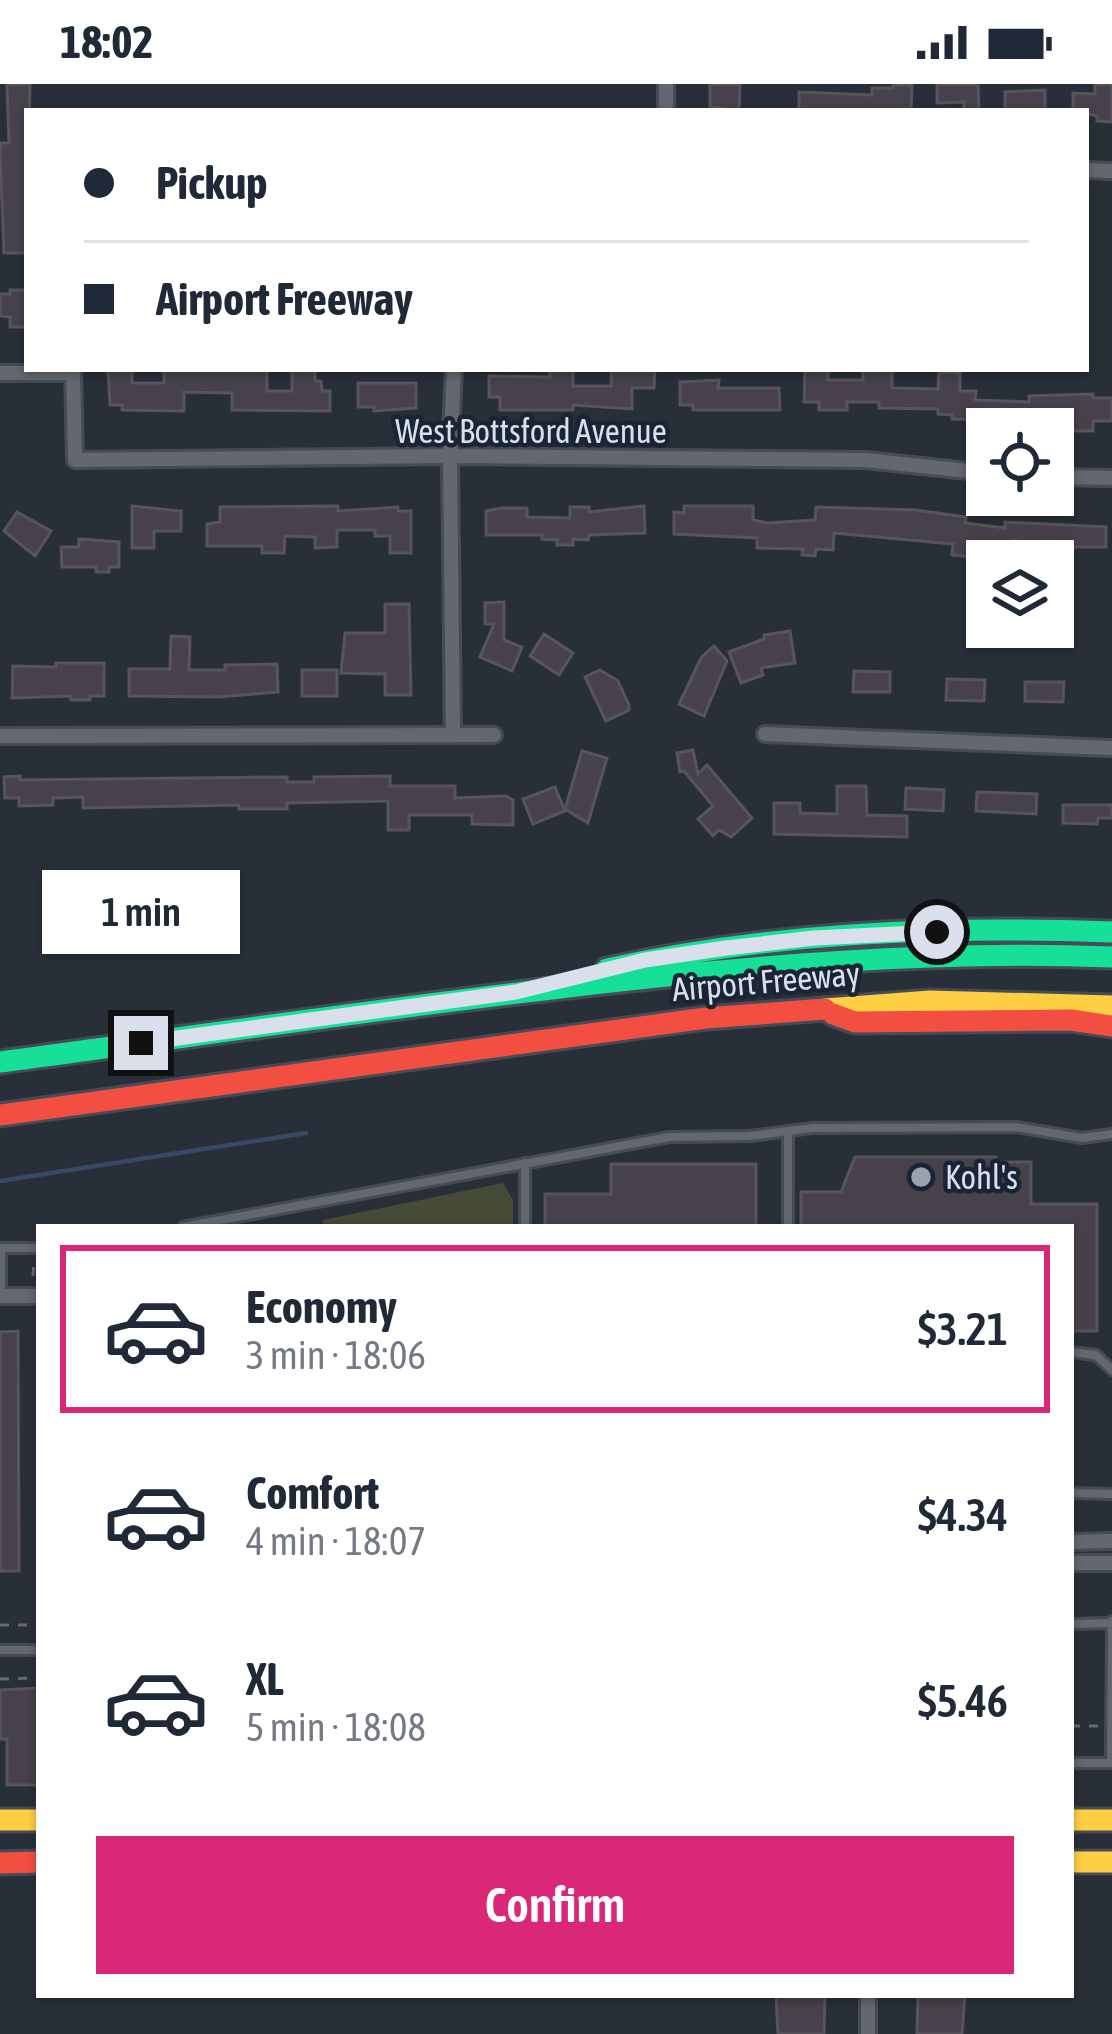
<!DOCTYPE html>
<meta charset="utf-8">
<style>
:root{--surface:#fff;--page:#f6f6f7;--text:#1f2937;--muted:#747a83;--line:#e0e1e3;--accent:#db2777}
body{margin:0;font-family:"Asap Condensed",sans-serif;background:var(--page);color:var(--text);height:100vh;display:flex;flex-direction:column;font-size:45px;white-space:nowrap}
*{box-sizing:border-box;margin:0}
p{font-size:39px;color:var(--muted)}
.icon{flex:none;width:66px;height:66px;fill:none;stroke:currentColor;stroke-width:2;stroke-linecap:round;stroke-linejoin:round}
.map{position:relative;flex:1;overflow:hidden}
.panel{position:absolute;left:36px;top:1140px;width:1038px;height:774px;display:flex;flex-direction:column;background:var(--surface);border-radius:0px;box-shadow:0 3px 9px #0004}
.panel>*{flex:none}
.top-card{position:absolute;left:24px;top:24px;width:1065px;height:264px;border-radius:0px;box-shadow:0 3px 9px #0004;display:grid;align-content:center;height:264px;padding:0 60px;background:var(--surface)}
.fabs{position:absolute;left:966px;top:324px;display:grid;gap:24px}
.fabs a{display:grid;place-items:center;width:108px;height:108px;border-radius:0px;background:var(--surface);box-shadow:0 3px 9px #0004;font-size:60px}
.end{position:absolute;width:54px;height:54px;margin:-27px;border:15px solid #d9e0ec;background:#111;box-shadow:0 0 0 6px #111}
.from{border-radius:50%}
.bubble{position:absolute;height:84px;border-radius:0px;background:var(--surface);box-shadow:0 3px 9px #0004;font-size:39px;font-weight:600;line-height:84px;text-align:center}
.top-card b{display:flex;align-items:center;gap:42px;height:114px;font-size:45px}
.top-card b+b{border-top:3px solid var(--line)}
.top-card i{width:30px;height:30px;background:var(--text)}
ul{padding:21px 0 0;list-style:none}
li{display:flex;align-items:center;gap:36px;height:168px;margin:0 24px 18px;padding:0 36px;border:6px solid transparent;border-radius:0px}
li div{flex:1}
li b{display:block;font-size:45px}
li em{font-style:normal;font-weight:600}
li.current{border-color:var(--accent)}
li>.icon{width:108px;height:108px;stroke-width:1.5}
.action{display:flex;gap:24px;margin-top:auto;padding:24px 60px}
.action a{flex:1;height:138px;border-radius:0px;background:var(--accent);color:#fff;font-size:48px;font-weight:600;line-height:138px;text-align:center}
.status{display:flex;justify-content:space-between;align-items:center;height:84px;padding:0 60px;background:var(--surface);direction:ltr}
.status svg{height:33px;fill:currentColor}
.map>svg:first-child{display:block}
</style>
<div class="status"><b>18:02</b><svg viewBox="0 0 49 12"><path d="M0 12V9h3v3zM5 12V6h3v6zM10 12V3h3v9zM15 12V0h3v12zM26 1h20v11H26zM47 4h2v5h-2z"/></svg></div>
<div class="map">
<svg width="1112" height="1950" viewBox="0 0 1112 1950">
<rect width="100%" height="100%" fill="#292f39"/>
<path fill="#464b38" d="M503,1099L513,1116V1143H324L323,1136Z"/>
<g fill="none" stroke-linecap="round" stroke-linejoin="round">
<path stroke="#384966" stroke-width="4.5" d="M0,1097L306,1049"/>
</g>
<path fill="#46414a" stroke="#57555c" stroke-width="3" d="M7,0H30L26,169H4L0,68L1,59H9Z
M710,0H740L739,27L710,23Z
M937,0H978L979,27H964V18L937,19Z
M1095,0H1112V38L1097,37V32L1073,27V9L1095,10Z
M893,1H912L911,27H799V8L872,11V4H893Z
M1045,6V27H1005V8Z
M10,206H27V243H10V233L0,232V210H10Z
M108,285H132V299H164V285L267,286V307H292V285H315V297H321L322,307H330V327L232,326V309L184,308V327L122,326V321H110Z
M550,285H573V302H611L612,285H655L654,304H632V325L573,321V326H500V313H489V292L550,293Z
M805,285H828V296H863V285H892V304L938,305L939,288L960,289V307H976L975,316L1029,318V312L1093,310V314H1112V337H1093V347H1070V343L1004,344L998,340V336L952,335V331L938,330V325L879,324V318H847V326H819V318H804Z
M719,296L718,304H779L780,326H693V321H680V298Z
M358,299H416V324L374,327V323H358Z
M132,422L181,427V447H154V464H132Z
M338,422V427L398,423V427H411V469H390V452H375V446H337V463L315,464V453L285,452L284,469H262V462H207V440L220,438V423Z
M644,422L645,449L589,451L588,456L573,455V461H557V456L542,455V451H486V427L502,424H527V433L570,434V423H589V428Z
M684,422H753V436L767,439L815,436L816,423L916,426L966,433L965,439L1005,444V438L1106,443V463H1052L1013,456L1011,477H1006L952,471L953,460L834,449L833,466L816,465L815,472L802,471L803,465L757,464V454L674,450V428L684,429Z
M17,428L51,447L35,472L4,447Z
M79,455L119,458V483H109V488H96V483H62L61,463H79Z
M504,518V556L522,563L512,587L480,573L494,540H485V519Z
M385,520H409L411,611H385V590L341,589L345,549H385Z
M790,547L795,579L761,584L763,591L741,599L729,568L764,555V551Z
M544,550L573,569L559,591L530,572Z
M171,552L190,553L189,586H225V581L277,580L278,608L219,613L129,612V585H170Z
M714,562L727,577L704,632L679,620L701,574Z
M56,579H104V612H90V616H71V612L12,614L13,582L56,583Z
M302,586H337V612H302Z
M600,586L618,597L629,621V626L606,637L585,593Z
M854,587L890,588V608H853Z
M947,595L985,596L984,617L946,616Z
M1025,598H1064L1063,618L1025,617Z
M693,666L698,690L707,681L752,734L731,753L719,746L713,752L698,735L713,722L684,687L680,688L677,669Z
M582,667L607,674L588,739L565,725Z
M20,692V696L287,693V698H314V693L390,692V702H455V714L506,712L513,716V741L472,740V731H409V746H388V717L287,719V725H239V721L83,724V713L53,714V721L19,722V714H5L4,693Z
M837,702H866L867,731L907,732V753L774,750V719H800V729L837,730Z
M555,703L565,727L533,740L523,715Z
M906,704L944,706L943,727L905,725Z
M977,708L1037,710L1036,730L976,727Z
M1063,721H1112V734H1098L1097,740L1063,739Z
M855,1073H996V1078H1031V1120H1097V1247H1071V1143H801V1108H841Z
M611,1080H756V1143H545V1110H611Z
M18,1247L19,1487H0V1248Z
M39,1604V1701H7V1655H0V1606Z
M776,1911H825L824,1950H778Z
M918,1911H965L962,1950H917Z"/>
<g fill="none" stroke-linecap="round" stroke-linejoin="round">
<defs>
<path id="lane" d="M183,1143L669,1053L750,1052L812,1044L1016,1043L1082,1054L1112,1050
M525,1143V1079
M788,1143V1048
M1,1164H39
M1,1210V1164
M1071,1268L1096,1271L1112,1286
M1071,1409L1112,1410
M1071,1540L1110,1539
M0,1566H39
M1071,1679H1111L1112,1537"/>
<path id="street" d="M666,27V0
M1086,86L1112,87
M73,285L75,376L450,372L865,376L987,389
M0,289H73
M1053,393L1112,394
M765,650L1112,664
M453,651L450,372L454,285
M0,652L494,651
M0,1212H39
M1071,1458L1112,1457
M1071,1479H1112
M868,1950V1911"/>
<path id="fast" d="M607,885C774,848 941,842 1112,848
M0,978C189,953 378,925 568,903C749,882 929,866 1112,873"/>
<path id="slow" d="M825,925L930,917L1112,922
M0,1736H39
M1071,1736H1112
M1071,1778H1112"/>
<path id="jam" d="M833,930L855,938L1071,936L1112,942
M0,1031L706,934L825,925
M0,1779L39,1778"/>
</defs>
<use href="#lane" stroke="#464c55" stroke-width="14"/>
<use href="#street" stroke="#464c55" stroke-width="20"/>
<use href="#fast" stroke="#464c55" stroke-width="27"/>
<use href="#slow" stroke="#464c55" stroke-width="27"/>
<use href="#jam" stroke="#464c55" stroke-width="27"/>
<path stroke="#666a71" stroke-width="3" stroke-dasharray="9 9" stroke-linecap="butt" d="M33,1192L34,1176
M0,1541H39
M0,1595L39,1594
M1071,1642H1098"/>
<use href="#lane" stroke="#63676f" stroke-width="8"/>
<use href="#street" stroke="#63676f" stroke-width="14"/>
<use href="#fast" stroke="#16e098" stroke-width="21"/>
<use href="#slow" stroke="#ffcf43" stroke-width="21"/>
<use href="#jam" stroke="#f24e42" stroke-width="21"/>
</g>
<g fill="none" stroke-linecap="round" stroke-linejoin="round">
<path stroke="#d9e0ec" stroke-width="15" d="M141,959L516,908L645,876L726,864L814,854L937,848"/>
</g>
<circle fill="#9ba2ad" stroke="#192434" stroke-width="4.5" cx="921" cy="1093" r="12"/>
<g text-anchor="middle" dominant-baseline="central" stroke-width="9" stroke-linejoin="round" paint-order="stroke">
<g font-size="33" fill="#d9e0ec" stroke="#192434">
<text x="531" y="347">West Bottsford Avenue</text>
<text transform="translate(766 897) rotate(-5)">Airport Freeway</text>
</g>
<g font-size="33" fill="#d9e0ec" stroke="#192434" text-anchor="start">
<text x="945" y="1093">Kohl's</text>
</g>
</g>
</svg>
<div class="fabs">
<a><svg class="icon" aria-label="locate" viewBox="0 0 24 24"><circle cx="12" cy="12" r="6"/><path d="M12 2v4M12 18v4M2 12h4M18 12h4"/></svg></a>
<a><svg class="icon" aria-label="layers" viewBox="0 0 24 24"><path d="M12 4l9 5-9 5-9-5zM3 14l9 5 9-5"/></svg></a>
</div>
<i class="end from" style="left:937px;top:848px"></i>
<i class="end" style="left:141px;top:959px"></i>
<div class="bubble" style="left:42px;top:786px;width:198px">1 min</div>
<div class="top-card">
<b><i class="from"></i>Pickup</b>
<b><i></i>Airport Freeway</b>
</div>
<section class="panel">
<ul>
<li class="current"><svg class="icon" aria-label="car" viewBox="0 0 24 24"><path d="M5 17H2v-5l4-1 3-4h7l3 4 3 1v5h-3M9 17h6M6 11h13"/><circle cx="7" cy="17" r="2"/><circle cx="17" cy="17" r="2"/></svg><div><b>Economy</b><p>3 min · 18:06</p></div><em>$3.21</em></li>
<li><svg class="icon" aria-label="car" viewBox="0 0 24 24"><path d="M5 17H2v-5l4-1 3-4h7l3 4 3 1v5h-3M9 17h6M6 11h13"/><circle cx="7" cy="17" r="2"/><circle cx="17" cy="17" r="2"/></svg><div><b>Comfort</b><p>4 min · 18:07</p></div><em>$4.34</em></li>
<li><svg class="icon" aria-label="car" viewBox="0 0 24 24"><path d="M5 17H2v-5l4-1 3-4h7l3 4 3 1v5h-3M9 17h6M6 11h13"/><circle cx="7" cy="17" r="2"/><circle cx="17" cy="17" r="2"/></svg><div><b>XL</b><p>5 min · 18:08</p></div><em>$5.46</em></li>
</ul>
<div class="action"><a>Confirm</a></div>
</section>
</div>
